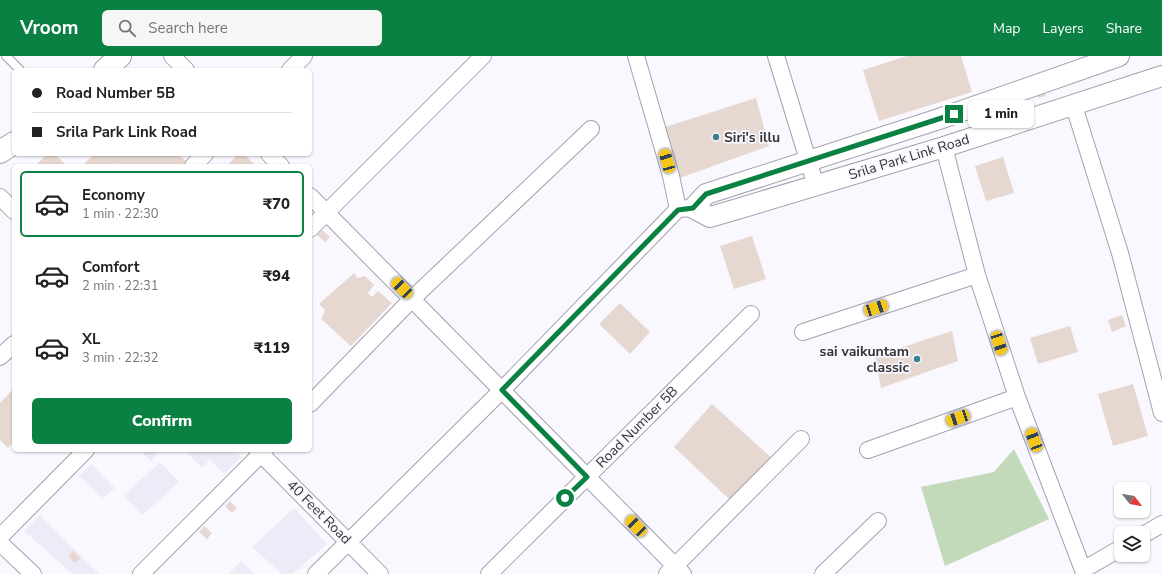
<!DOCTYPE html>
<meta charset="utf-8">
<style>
:root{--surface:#fff;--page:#f6f6f6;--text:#222;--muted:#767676;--line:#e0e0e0;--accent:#0b8043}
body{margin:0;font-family:"Nunito Sans",sans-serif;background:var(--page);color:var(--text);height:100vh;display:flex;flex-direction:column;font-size:15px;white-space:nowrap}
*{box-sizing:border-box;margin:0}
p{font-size:13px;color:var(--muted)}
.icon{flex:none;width:22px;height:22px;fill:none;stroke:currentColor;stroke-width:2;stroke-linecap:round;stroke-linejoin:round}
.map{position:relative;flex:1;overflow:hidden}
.details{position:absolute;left:12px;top:108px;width:300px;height:288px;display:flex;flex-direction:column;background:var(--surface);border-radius:6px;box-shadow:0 1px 3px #0004}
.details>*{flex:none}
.hud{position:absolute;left:12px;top:12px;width:300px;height:88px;border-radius:6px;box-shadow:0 1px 3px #0004;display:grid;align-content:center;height:88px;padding:0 20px;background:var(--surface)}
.needle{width:26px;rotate:121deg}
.controls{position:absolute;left:1114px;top:426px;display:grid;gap:8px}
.controls a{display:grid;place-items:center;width:36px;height:36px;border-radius:6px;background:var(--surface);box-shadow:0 1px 3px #0004;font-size:20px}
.end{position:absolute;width:18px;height:18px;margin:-9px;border:5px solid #0b8043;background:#fff;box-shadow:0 0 0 2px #fff}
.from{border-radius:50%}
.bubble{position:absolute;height:28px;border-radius:6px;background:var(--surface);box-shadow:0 1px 3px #0004;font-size:13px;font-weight:800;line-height:28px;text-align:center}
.car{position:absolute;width:12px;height:24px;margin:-12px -6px;border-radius:5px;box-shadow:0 0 3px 1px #0007;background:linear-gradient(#f5c518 24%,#345 0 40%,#f5c518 0 76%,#345 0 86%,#f5c518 0)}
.hud b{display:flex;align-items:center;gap:14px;height:38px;font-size:15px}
.hud b+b{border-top:1px solid var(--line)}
.hud i{width:10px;height:10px;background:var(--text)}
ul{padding:7px 0 0;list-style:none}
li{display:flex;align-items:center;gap:12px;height:66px;margin:0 8px 6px;padding:0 12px;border:2px solid transparent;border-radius:6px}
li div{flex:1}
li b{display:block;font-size:15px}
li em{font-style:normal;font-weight:800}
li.selected{border-color:var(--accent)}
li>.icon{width:36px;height:36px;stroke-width:1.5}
.primary-button{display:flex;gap:8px;margin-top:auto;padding:8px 20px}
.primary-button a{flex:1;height:46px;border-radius:6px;background:var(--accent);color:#fff;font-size:16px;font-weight:800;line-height:46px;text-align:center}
header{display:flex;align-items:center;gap:24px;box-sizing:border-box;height:56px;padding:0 20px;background:var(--accent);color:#fff}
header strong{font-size:19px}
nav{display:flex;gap:22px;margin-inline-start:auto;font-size:14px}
.search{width:280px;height:36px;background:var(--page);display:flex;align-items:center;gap:10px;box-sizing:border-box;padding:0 14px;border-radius:6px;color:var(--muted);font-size:15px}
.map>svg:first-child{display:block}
</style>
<header>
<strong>Vroom</strong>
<div class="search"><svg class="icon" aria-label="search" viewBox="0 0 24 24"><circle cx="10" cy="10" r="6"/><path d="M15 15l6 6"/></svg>Search here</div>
<nav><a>Map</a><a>Layers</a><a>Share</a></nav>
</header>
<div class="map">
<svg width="1162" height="518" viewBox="0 0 1162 518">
<rect width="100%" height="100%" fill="#f9f8fe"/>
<path fill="#edebf8" d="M139,394H160L151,405Z
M184,394H235L242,401L224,418L210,403L202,412Z
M160,406L179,426L143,459L123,440Z
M91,408L115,432L103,442L79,420Z
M294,452L327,488L292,518H282L252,491Z
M40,459L99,518H73L24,475Z
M241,505L255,518H229Z"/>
<path fill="#c2daba" d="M1014,393L1049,463L945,510L921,431L994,416Z"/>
<path fill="#e6d7d1" d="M907,0H961L972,36L879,65L863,14Z
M1045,33L1046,40L1038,42L1036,35Z
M756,42L769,90L677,123L662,72Z
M47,98H55L67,110H35Z
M92,98H178L186,105L181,110H119L116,107L112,110H82L93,99Z
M238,98H244L256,110H227Z
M1003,101L1014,137L986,145L975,110Z
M322,174L330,181L325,186L317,179Z
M752,180L766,223L734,233L720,190Z
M354,217L358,222L365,220L374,229L368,237L372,241L378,235L392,247L351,290L321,263L325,254L319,248Z
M620,247L650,276L630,298L599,268Z
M1122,259L1126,270L1112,276L1108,264Z
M1070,270L1078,296L1038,308L1030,282Z
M952,275L958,305L881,332L875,300Z
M1133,328L1148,380L1113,390L1098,338Z
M14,332V385L8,392L0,384V347Z
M712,348L774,404L731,445L674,391Z
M230,445L237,452L232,457L225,450Z
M204,470L212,477L207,483L199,476Z
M73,495L80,502L75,507L68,500Z"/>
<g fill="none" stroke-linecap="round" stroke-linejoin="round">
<defs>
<path id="service" d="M6,0L20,14"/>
<path id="minor" d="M172,0L186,14
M636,0L671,120L678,153
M776,0L816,130
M290,14L304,0
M1074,50L1120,197L1162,357
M944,91L977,219L1017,341L1083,514L1121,492
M269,98L281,110
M193,110L205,98
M310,140L683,518
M0,141L14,155
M310,173L483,0
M803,276L977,219
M0,301L14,288
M310,348L412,243L591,73
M257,394L380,518
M868,394L1017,341
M1143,479L1162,468
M0,481L86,394
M0,487L33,518
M141,518L265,394
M316,518L502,334L678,153L693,152
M489,518L751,258
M667,518L801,383
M823,518L878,465"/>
<path id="tertiary" d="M1119,0L939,63L706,138L693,152L710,161L734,154L944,91L1162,20"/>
<path id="secondary" d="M105,14L120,0
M0,96L14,87"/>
</defs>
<use href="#service" stroke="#a3a1ae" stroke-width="10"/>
<use href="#minor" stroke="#a3a1ae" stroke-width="18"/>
<use href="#tertiary" stroke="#a3a1ae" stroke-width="22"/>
<use href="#secondary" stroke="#a3a1ae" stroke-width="24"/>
<use href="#service" stroke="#fff" stroke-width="8"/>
<use href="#minor" stroke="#fff" stroke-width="16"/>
<use href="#tertiary" stroke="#fff" stroke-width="20"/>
<use href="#secondary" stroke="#fff" stroke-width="22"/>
</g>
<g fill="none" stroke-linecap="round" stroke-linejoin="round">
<path stroke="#0b8043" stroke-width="5" d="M565,442L587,421L502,334L678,154L693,152L706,138L954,58"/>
</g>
<g fill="#3d8090" stroke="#f9f8fe" stroke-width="1.5">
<circle cx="716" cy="81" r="4"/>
<circle cx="917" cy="303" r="4"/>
</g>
<g text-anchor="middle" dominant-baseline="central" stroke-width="3.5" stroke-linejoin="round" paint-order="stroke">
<g font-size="14" font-weight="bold" fill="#343439" stroke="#f9f8fe" text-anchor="start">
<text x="724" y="81">Siri's illu</text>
<text x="909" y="295" text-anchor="end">sai vaikuntam<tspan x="909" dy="16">classic</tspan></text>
</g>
<g font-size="14" fill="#343439" stroke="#f9f8fe">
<text transform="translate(909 101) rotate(-17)">Srila Park Link Road</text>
<text transform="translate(637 371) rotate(-45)">Road Number 5B</text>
<text transform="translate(319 456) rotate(45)">40 Feet Road</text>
</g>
</g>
</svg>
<div class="controls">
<a><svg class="needle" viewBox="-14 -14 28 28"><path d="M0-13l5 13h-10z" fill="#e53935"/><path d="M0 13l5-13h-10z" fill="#767676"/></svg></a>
<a><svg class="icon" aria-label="layers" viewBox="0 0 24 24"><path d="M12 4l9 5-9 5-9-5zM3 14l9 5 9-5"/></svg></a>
</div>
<i class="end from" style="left:565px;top:442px"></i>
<i class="end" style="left:954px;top:58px"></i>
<div class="bubble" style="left:968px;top:44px;width:66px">1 min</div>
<i class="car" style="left:667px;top:105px;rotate:344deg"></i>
<i class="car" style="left:402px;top:232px;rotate:315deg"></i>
<i class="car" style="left:876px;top:252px;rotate:72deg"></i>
<i class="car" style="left:999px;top:287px;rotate:162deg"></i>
<i class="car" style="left:958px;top:362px;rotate:251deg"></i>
<i class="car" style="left:1034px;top:384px;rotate:339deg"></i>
<i class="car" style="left:636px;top:470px;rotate:316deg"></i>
<div class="hud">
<b><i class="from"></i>Road Number 5B</b>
<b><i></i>Srila Park Link Road</b>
</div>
<section class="details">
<ul>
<li class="selected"><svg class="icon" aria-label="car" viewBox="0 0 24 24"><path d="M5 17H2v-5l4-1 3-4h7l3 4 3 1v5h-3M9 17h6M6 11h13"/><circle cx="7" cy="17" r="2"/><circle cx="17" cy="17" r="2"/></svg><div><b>Economy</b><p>1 min · 22:30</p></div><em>₹70</em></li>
<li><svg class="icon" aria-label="car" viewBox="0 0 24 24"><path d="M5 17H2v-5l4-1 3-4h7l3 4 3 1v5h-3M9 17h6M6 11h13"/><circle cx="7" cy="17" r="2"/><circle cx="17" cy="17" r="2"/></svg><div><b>Comfort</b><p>2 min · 22:31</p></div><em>₹94</em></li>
<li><svg class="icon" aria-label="car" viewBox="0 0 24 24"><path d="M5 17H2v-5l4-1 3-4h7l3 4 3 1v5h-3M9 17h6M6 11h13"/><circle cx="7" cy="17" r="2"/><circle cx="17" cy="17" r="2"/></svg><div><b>XL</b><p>3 min · 22:32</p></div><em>₹119</em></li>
</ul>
<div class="primary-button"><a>Confirm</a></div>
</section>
</div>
